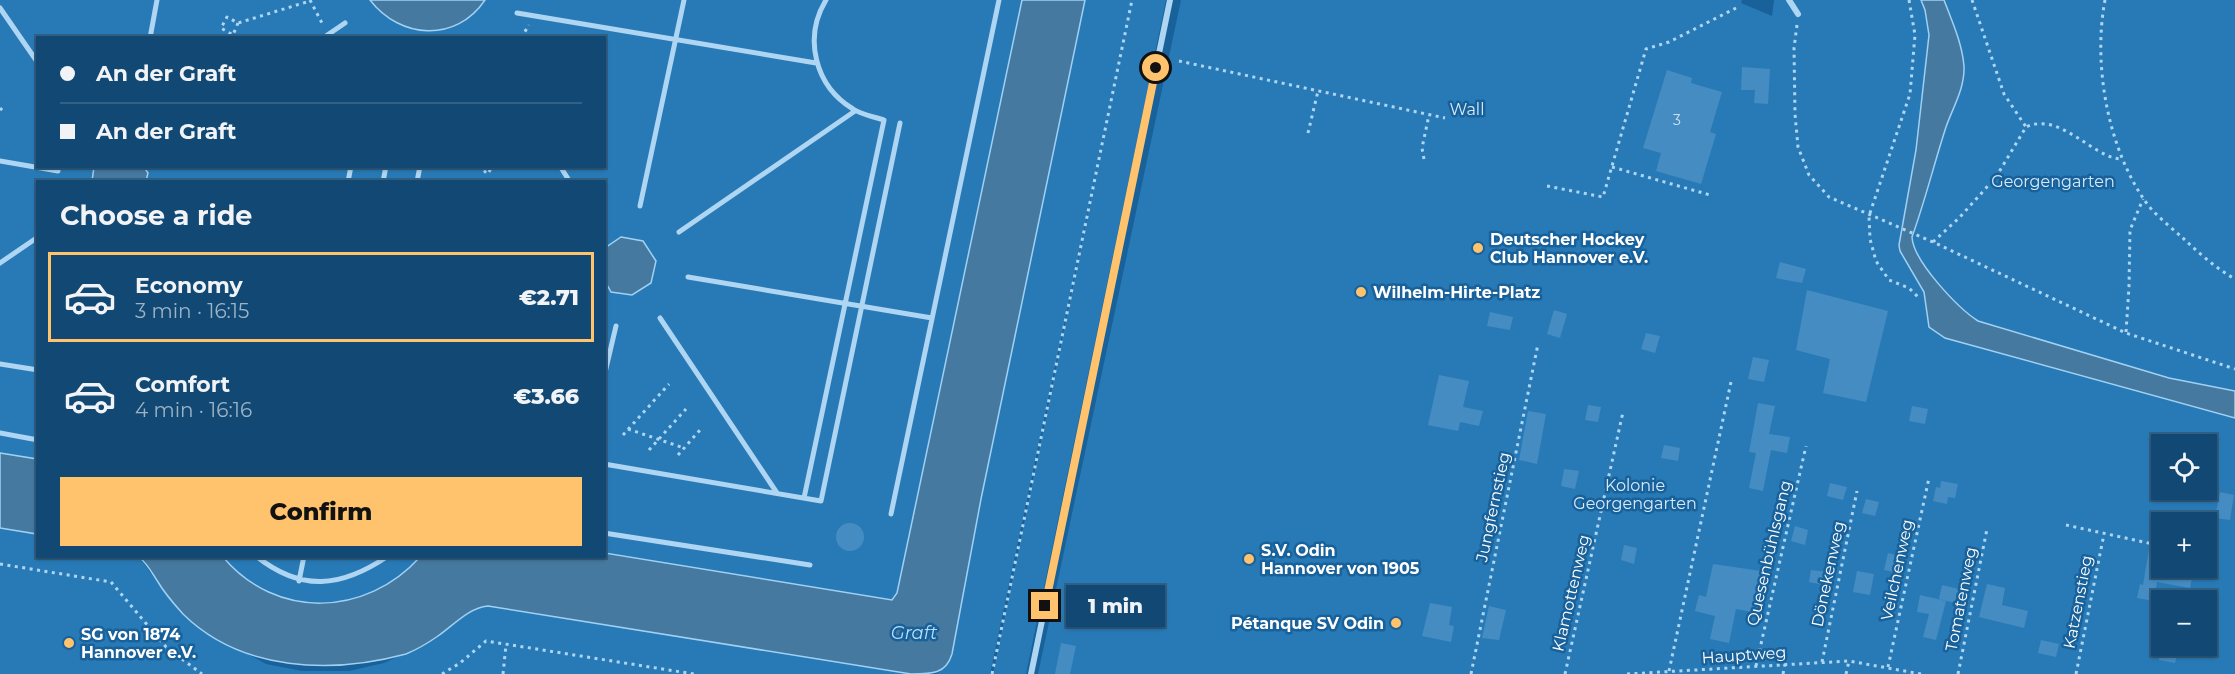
<!DOCTYPE html>
<meta charset="utf-8">
<style>
:root{--surface:#124974;--page:#1f537c;--text:#f1f3f6;--muted:#9cb2c5;--line:#316186;--accent:#ffc36e}
body{margin:0;font-family:Montserrat,sans-serif;background:var(--page);color:var(--text);height:100vh;display:flex;flex-direction:column;font-size:22px;white-space:nowrap}
*{box-sizing:border-box;margin:0}
p{font-size:20px;color:var(--muted)}
.icon{flex:none;width:33px;height:33px;fill:none;stroke:currentColor;stroke-width:2;stroke-linecap:round;stroke-linejoin:round}
.map{position:relative;flex:1;overflow:hidden}
.drawer{position:absolute;left:36px;top:180px;width:570px;height:378px;display:flex;flex-direction:column;background:var(--surface);border-radius:0px;box-shadow:0 2px 4px #0004,0 0 0 2px var(--line)}
.drawer>*{flex:none}
.hud{position:absolute;left:36px;top:36px;width:570px;height:132px;border-radius:0px;box-shadow:0 2px 4px #0004,0 0 0 2px var(--line);display:grid;align-content:center;height:132px;padding:0 24px;background:var(--surface)}
.controls{position:absolute;left:2151px;top:434px;display:grid;gap:12px}
.controls a{display:grid;place-items:center;width:66px;height:66px;border-radius:0px;background:var(--surface);box-shadow:0 2px 4px #0004,0 0 0 2px var(--line);font-size:30px}
.end{position:absolute;width:27px;height:27px;margin:-14px;border:8px solid #ffc36e;background:#111;box-shadow:0 0 0 3px #111}
.from{border-radius:50%}
.bubble{position:absolute;height:42px;border-radius:0px;background:var(--surface);box-shadow:0 2px 4px #0004,0 0 0 2px var(--line);font-size:20px;font-weight:800;line-height:42px;text-align:center}
.hud b{display:flex;align-items:center;gap:21px;height:57px;font-size:22px}
.hud b+b{border-top:2px solid var(--line)}
.hud i{width:15px;height:15px;background:var(--text)}
ul{padding:0;list-style:none}
li{display:flex;align-items:center;gap:18px;height:90px;margin:0 12px 9px;padding:0 12px;border:3px solid transparent;border-radius:0px}
li div{flex:1}
li b{display:block;font-size:22px}
li em{font-style:normal;font-weight:800}
li.current{border-color:var(--accent)}
li>.icon{width:54px;height:54px;stroke-width:1.5}
h2{padding:0 24px;font-size:27px;line-height:72px}
.button{display:flex;gap:12px;margin-top:auto;padding:12px 24px}
.button a{flex:1;height:69px;border-radius:0px;background:var(--accent);color:#111;font-size:24px;font-weight:800;line-height:69px;text-align:center}
.map>svg:first-child{display:block}
</style>
<div class="map">
<svg width="2235" height="674" viewBox="0 0 2235 674">
<rect width="100%" height="100%" fill="#18619a"/>
<path fill="#287ab6" fill-rule="evenodd" d="M0,0H1022L896,596L892,600H886L605,553L604,182H38L37,459L0,453ZM38,38H604V166H38Z
M1085,0H1166L1026,674H993L1107,121L990,674H937L950,661L952,654L981,499Z
M1181,0H1742L1741,3L1772,16L1774,0H2235V674H1038ZM2162,444H2206V489H2162ZM2162,522H2206V567H2162ZM2162,600H2206V645H2162Z
M0,528L37,534L38,556L139,557L169,598L194,624L266,664L302,671H349L384,663L427,643L471,611L488,606L911,674H0Z
M223,557H420C366,616 276,621 223,557Z"/>
<path fill="#4679a0" stroke="#a0d1f4" stroke-width="1.5" d="M370,0H485C456,43 400,39 370,0Z
M1022,0H1085L981,499L952,654C946,674 932,674 911,674L488,606C468,608 454,625 438,636C428,643 418,649 406,654C332,674 242,672 183,614C174,604 165,594 158,582C152,573 147,563 139,557H223C276,620 366,617 420,557L604,556L605,553L892,600L897,593Z
M1921,0H1944C1952,21 1962,43 1964,66C1965,88 1953,107 1946,127C1934,164 1925,201 1912,237C1913,261 1958,308 1978,321L2169,378L2235,391V418L1945,338L1929,327L1924,292L1900,251L1899,245L1916,150L1929,35L1925,10Z
M94,167H144L148,173L146,181H92Z
M621,237L643,241L656,261L651,283L632,295L611,292L605,281V248Z
M0,453L37,459V534L0,528Z"/>
<path fill="#458cc2" d="M1742,67L1770,69L1768,104L1754,103L1755,90H1741Z
M1667,70L1692,78L1691,83L1722,92L1710,132L1716,134L1701,184L1656,171L1661,153L1643,148Z
M1780,262L1806,269L1802,283L1776,278Z
M1807,290L1888,311L1866,402L1823,393L1830,359L1796,350Z
M1554,310L1567,314L1560,338L1547,334Z
M1490,312L1513,317L1510,330L1487,326Z
M1646,333L1660,336L1655,353L1641,349Z
M1753,357L1769,360L1764,382L1748,379Z
M1439,375L1469,381L1463,407L1483,411L1479,426L1460,422L1458,431L1428,425Z
M1758,403L1775,406L1769,434L1790,437L1787,453L1771,450L1763,491L1749,488L1756,453L1749,452Z
M1588,405L1601,407L1598,422L1585,420Z
M1912,406L1928,409L1925,424L1909,421Z
M1528,411L1546,414L1537,464L1519,460Z
M1664,445L1680,448L1678,461L1661,458Z
M1564,469L1579,471L1575,489L1561,486Z
M1941,481L1958,484L1955,498L1948,497L1947,504L1933,501L1936,487L1940,488Z
M1830,483L1847,487L1843,500L1827,496Z
M2220,492L2234,495L2230,520L2215,518Z
M1866,499L1879,502L1875,516L1862,513Z
M836 537a14 14 0 1 1 28 0a14 14 0 1 1-28 0Z
M1795,526L1808,530L1805,545L1791,541Z
M1624,545L1637,548L1634,564L1621,560Z
M2149,549L2162,551V567L2193,573L2190,588L2157,582L2154,601L2137,598L2140,584L2143,585Z
M1888,553L1902,557L1899,573L1884,570Z
M1713,564L1768,572L1764,599H1760L1757,613L1736,609L1729,643L1710,639L1715,616L1695,611L1699,595L1706,597Z
M1811,570L1827,572L1824,585L1809,582Z
M1857,571L1874,574L1870,595L1853,592Z
M1987,584L2005,588L2002,605L2028,611L2024,628L1979,617Z
M1942,585L1959,589L1955,603L1939,599Z
M1920,595L1946,601L1936,640L1923,637L1929,614L1917,612Z
M1430,603L1452,607L1449,625L1454,626L1451,642L1422,636Z
M1489,606L1506,610L1499,640L1482,638Z
M2041,640L2059,644L2056,657L2038,653Z
M1061,643L1076,646L1070,674H1055Z
M2162,645L2179,648L2175,663L2159,660Z"/>
<g fill="none" stroke-linecap="round" stroke-linejoin="round">
<path stroke="#aed5f2" stroke-width="3" stroke-dasharray="3 4.5" stroke-linecap="butt" d="M310,0L323,25
M1909,0L1915,35L1910,94L1869,216L1870,239L1876,261L1889,280L1909,288L1918,297
M1972,0L2004,94L2026,127
M2105,0C2093,63 2107,144 2143,198C2153,214 2171,227 2185,240C2200,254 2217,269 2235,279
M238,23L233,35L221,28L227,17L238,23L310,1
M1797,25L1794,48L1795,114L1798,147L1809,175L1829,197L1933,242L2126,333L2235,369
M521,38L529,25
M1179,61L1445,118
M0,108L4,112
M1308,133L1318,91
M1424,159L1422,148L1429,115
M478,166L488,174L492,166
M1612,167L1710,195
M1547,186L1603,197L1646,49L1669,42L1736,8
M1933,242L1959,218L1996,177L2026,127C2060,111 2093,158 2121,159
M2126,332L2129,287L2130,230L2143,199
M628,429L684,448
M623,435L669,384
M649,450L686,409
M678,455L700,430
M2066,525L2162,546
M0,564L111,582L166,647L202,674
M1822,662L1857,491
M1756,666L1806,446
M1888,667L1929,478
M1669,671L1731,382
M442,674L460,663L486,641L694,674
M503,674L506,645
M992,674L1132,0
M1471,674L1538,344
M1565,674L1623,412
M1627,674L1849,661L1921,674
M1783,674L1785,664
M1846,674L1849,661
M1958,674L1987,529
M2076,674L2104,534"/>
<path stroke="#aed5f2" stroke-width="5" d="M0,8L38,63
M517,13L816,63
M150,38L157,0
M323,38L345,23
M0,161L58,171
M560,166L570,182
M348,182L351,166
M383,182L386,166
M417,182L420,166
M640,206L684,0
M679,232L855,111
M0,263L38,237
M688,277L932,318
M660,318L777,493
M0,364L38,370
M604,377L616,326
M0,433L38,440
M604,464L821,501L900,123
M804,498L884,120C875,117 862,115 853,109C815,86 803,38 826,0
M891,514L999,0
M604,533L810,565
M256,556C301,592 341,588 388,556
M299,581L304,556"/>
<path stroke="#aed5f2" stroke-width="6" d="M1789,0L1798,14
M1031,674L1170,0"/>
</g>
<g fill="none" stroke-linecap="round" stroke-linejoin="round">
<path stroke="#ffc36e" stroke-width="8" d="M1045,606L1156,68"/>
</g>
<g fill="#ffc36e" stroke="#18619a" stroke-width="2">
<circle cx="1478" cy="248" r="6"/>
<circle cx="1361" cy="292" r="6"/>
<circle cx="1249" cy="559" r="6"/>
<circle cx="1396" cy="623" r="6"/>
<circle cx="69" cy="643" r="6"/>
</g>
<g text-anchor="middle" dominant-baseline="central" stroke-width="5" stroke-linejoin="round" paint-order="stroke">
<g font-size="14" fill="#d0e2f0">
<text x="1677" y="120">3</text>
</g>
<g font-size="16" fill="#d5ebfc" stroke="#18619a">
<text x="1467" y="109">Wall</text>
<text x="2053" y="181">Georgengarten</text>
<text x="1635" y="485">Kolonie<tspan x="1635" dy="18">Georgengarten</tspan></text>
</g>
<g font-size="16" font-weight="bold" fill="#fff" stroke="#18619a" text-anchor="start">
<text x="1490" y="239">Deutscher Hockey<tspan x="1490" dy="18">Club Hannover e.V.</tspan></text>
<text x="1373" y="292">Wilhelm-Hirte-Platz</text>
<text x="1261" y="550">S.V. Odin<tspan x="1261" dy="18">Hannover von 1905</tspan></text>
<text x="1384" y="623" text-anchor="end">Pétanque SV Odin</text>
<text x="81" y="634">SG von 1874<tspan x="81" dy="18">Hannover e.V.</tspan></text>
</g>
<g font-size="16" fill="#fff" stroke="#18619a">
<text transform="translate(1493 507) rotate(-78)">Jungfernstieg</text>
<text transform="translate(1769 553) rotate(-77)">Quesenbühlsgang</text>
<text transform="translate(1897 570) rotate(-78)">Veilchenweg</text>
<text transform="translate(1828 574) rotate(-78)">Dönekenweg</text>
<text transform="translate(1571 593) rotate(-77)">Klamottenweg</text>
<text transform="translate(1961 599) rotate(-79)">Tomatenweg</text>
<text transform="translate(2078 602) rotate(-79)">Katzenstieg</text>
<text transform="translate(1744 655) rotate(-4)">Hauptweg</text>
</g>
<g font-size="18" font-style="italic" fill="#badef8" stroke="#18619a">
<text x="914" y="633">Graft</text>
</g>
</g>
</svg>
<div class="controls">
<a><svg class="icon" aria-label="locate" viewBox="0 0 24 24"><circle cx="12" cy="12" r="6"/><path d="M12 2v4M12 18v4M2 12h4M18 12h4"/></svg></a>
<a>+</a>
<a>−</a>
</div>
<i class="end from" style="left:1156px;top:68px"></i>
<i class="end" style="left:1045px;top:606px"></i>
<div class="bubble" style="left:1066px;top:585px;width:99px">1 min</div>
<div class="hud">
<b><i class="from"></i>An der Graft</b>
<b><i></i>An der Graft</b>
</div>
<section class="drawer">
<h2>Choose a ride</h2>
<ul>
<li class="current"><svg class="icon" aria-label="car" viewBox="0 0 24 24"><path d="M5 17H2v-5l4-1 3-4h7l3 4 3 1v5h-3M9 17h6M6 11h13"/><circle cx="7" cy="17" r="2"/><circle cx="17" cy="17" r="2"/></svg><div><b>Economy</b><p>3 min · 16:15</p></div><em>€2.71</em></li>
<li><svg class="icon" aria-label="car" viewBox="0 0 24 24"><path d="M5 17H2v-5l4-1 3-4h7l3 4 3 1v5h-3M9 17h6M6 11h13"/><circle cx="7" cy="17" r="2"/><circle cx="17" cy="17" r="2"/></svg><div><b>Comfort</b><p>4 min · 16:16</p></div><em>€3.66</em></li>
</ul>
<div class="button"><a>Confirm</a></div>
</section>
</div>
